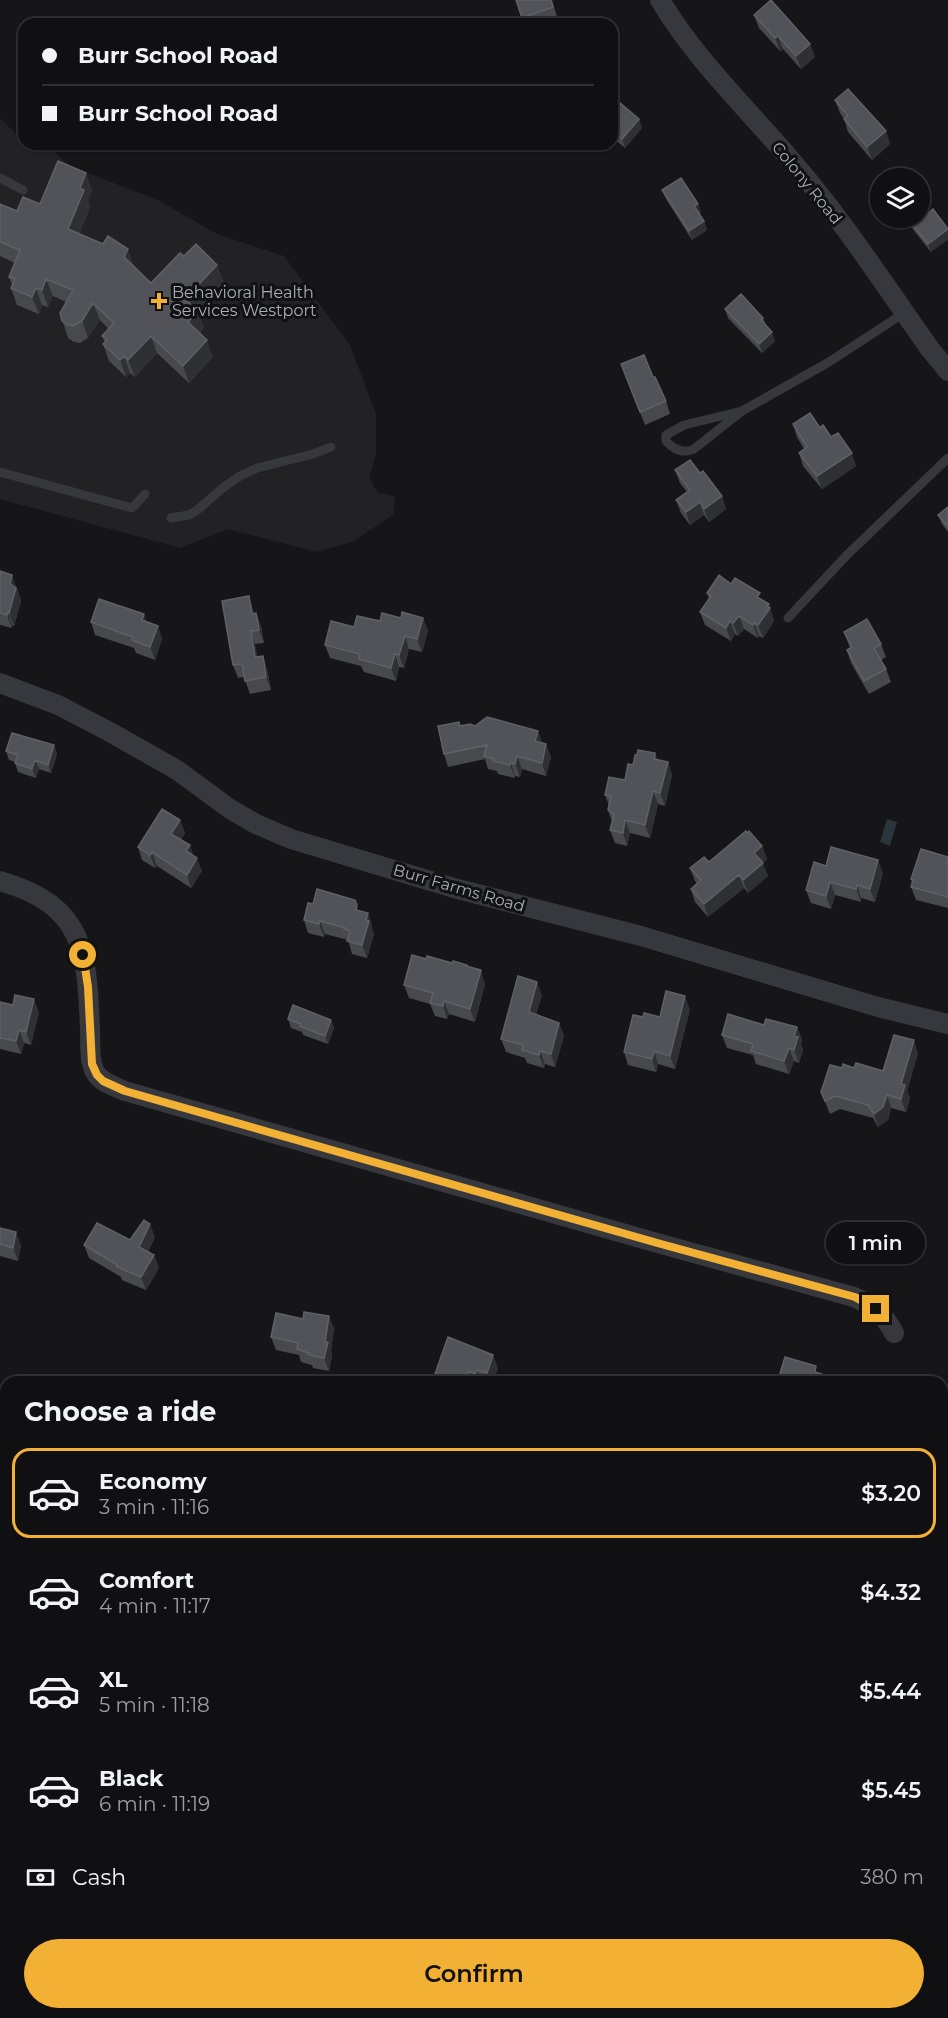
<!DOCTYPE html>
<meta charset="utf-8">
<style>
:root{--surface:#101012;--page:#19191b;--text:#f1f3f6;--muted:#9c9d9f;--line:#303032;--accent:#f2b134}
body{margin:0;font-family:Montserrat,sans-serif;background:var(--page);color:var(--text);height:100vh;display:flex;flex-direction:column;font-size:22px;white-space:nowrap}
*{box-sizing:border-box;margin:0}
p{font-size:20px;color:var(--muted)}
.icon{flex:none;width:33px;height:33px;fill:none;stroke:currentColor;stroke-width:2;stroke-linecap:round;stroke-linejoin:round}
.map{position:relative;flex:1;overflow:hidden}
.details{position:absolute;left:0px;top:1376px;width:948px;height:644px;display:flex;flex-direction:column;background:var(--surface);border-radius:18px 18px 0 0;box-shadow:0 2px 4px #0004,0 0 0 2px var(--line)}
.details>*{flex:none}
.banner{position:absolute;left:18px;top:18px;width:600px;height:132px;border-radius:18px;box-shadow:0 2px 4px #0004,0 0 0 2px var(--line);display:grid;align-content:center;height:132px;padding:0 24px;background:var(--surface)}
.fabs{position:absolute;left:870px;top:168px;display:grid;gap:12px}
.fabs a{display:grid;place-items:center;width:60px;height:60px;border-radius:50%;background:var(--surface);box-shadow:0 2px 4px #0004,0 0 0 2px var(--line);font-size:30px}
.end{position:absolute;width:27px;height:27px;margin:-14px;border:8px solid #f2b134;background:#111;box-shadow:0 0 0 3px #111}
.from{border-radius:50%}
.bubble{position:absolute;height:42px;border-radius:21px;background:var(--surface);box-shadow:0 2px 4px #0004,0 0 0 2px var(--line);font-size:20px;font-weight:600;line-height:42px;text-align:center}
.banner b{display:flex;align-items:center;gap:21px;height:57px;font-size:22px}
.banner b+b{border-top:2px solid var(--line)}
.banner i{width:15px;height:15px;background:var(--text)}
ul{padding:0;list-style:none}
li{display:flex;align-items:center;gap:18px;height:90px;margin:0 12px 9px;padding:0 12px;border:3px solid transparent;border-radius:18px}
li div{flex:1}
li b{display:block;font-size:22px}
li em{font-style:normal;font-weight:600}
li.active{border-color:var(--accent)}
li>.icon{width:54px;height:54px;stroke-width:1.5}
h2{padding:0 24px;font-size:27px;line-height:72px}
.pay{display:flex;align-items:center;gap:15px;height:66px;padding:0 24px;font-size:22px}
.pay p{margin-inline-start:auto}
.cta{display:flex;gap:12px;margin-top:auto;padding:12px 24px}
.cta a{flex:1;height:69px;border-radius:36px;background:var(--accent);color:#111;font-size:24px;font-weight:600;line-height:69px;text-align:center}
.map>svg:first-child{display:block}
</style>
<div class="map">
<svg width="948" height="2018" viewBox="0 0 948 2018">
<rect width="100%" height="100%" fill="#161618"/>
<path fill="#222225" d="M0,118L16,134L24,138V144H38L52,150L70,166L160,201L217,234L284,256L350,345L376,414V454L369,478L378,493L395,496L393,515L354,541L317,552L228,529L180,548L0,499Z"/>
<path fill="#2c353c" d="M887,819L897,822L890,846L880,842Z"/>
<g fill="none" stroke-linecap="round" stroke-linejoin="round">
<path stroke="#37383d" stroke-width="9" d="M0,178L23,190
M742,411L684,425L666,435V441C674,450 683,454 694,449L742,411L829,362L904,313
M0,472L132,508L145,494
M171,518L189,515L196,511L224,487L240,476L257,468L313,454L331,447
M788,618L846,556L948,458
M0,1481L6,1483"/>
<path stroke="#37383d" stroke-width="20" d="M660,0C697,62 749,110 795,165C845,223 886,287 930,349L948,371
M0,683L58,705L108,731L177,770L230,809L256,824L291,839L454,888L641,936L878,1007L948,1024
M0,881C85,905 87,952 90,1030C91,1044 88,1063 97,1075C103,1083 116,1087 125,1091L661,1244L854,1297C872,1305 885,1315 894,1333
M942,1700L948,1696
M942,1733L948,1735
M0,1841L6,1846
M111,2013L114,2018
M625,2013L626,2018"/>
<path stroke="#37383d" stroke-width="24" d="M0,1686L6,1687
M942,1944L948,1946"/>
</g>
<path fill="#47494d" d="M516,0H552L558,20L547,24H524Z
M754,15L810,44L815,57L801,69L783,49L780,51L759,28Z
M612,96L639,119L642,128L625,148L612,137Z
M835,100L886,131L890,144L872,160L848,132L844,119L840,113Z
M92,190L88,200L90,207L79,234L134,266L151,283L184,256L224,282L197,310L204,328L200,333L213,357L189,383L157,353L135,377L130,373L126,377L109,361L103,344L105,342L102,336L109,329L100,320L88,338L80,343L74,342L68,338L60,313L66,302L53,296L48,307L42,305L39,314L17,305L11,288L12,285L9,277L15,263L0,256V204L17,211Z
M662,190L701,212L699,214L704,221L707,230L692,240L666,199Z
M928,213L931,252L904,218H920Z
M725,309L763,318L766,325L775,341L762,353L728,318Z
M621,364L653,377L666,401L670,414L645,425Z
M793,424L820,428L831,437L856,466L822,489L803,466L799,453L804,449L797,437Z
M675,470L726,509L709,522L704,515L690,525L681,513L676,500L687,492L680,483Z
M948,507V532L942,524L938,515Z
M0,571L17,588L21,601L14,626L12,625V628L0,625Z
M731,584L769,604L774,621L763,638L759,636L758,638L744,629L738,636L735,634L731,641L705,625L700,612L709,599L707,593Z
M253,609L254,614L256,613L261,626L264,643L255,644L257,657L263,656L267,669L271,690L250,694L244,677L238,678L233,665Z
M401,618H423L428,631L422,652L409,649L404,668L399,667L396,681L364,672L361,666L330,658L325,645L354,627L380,621Z
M91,622H147L158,626L162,639L155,660L136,653L134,648L95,635Z
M844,632L881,644L886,657L881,660L886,669L891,682L869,694L851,663L847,650L850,648Z
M459,722L461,726L543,743L551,757L546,776L522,769L520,777L515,776V778L498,774L497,771L488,769L485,759L448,767L444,754Z
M54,745L57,754L51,773L39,769L36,778L18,772L15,763L16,762L9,760L6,751Z
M655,753L657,759L668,762L672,775L665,806L658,804L650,838L630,833L627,846L615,843L610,830L612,822L608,810L609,805L605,795L625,780L637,755Z
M180,820L185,833L181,840L190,845L193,856L202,871L191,888L157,866L155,868L142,860L138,847Z
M762,846L767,859L762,863L768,876L748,893L744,888L708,917L695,902L691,889L697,883L695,881L690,868Z
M948,857V908L916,900L911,887L912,882L911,879Z
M826,866L883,873L875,902L861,898V902L835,895L831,909L811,903L806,890Z
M359,911L368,913L372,926V929L374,934L367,958L352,954L348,940L325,934L324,937L308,933L304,920Z
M426,959L468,967L485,984L475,1022L449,1014L447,1019L435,1016L430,1004L409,998L404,985Z
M542,995L536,1014L559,1023L564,1036L555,1067L545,1064L544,1068L527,1063L525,1058L506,1052L501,1039Z
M0,1002L39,1012L31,1045L24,1043L21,1054L0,1049Z
M690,1009L675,1069L658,1064L656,1072L628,1065L624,1052L643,1017H660Z
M288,1019L331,1020L334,1028L328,1044L303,1035L302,1032L291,1028Z
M764,1025L797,1027L802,1040L801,1044L803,1050L799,1063L794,1061L789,1074L756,1064L753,1055L727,1048L722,1035Z
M918,1053L907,1091L910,1098L906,1112L891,1108L888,1120L878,1127L873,1118L840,1109L830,1114L821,1092L842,1068H854L883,1071Z
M0,1228L21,1245L18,1261L0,1256Z
M155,1237L148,1252L154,1255L159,1268L146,1290L122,1280L121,1277L89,1258L84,1245Z
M329,1316L334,1329L331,1350L332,1355L329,1371L313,1368L312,1365L301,1362L299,1355L276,1350L271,1337L303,1319Z
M498,1368L493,1382H438L435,1374Z
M942,1396L948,1398V1431L943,1429L942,1426Z
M0,1401L4,1413L6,1422V1427L3,1428L5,1441L0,1442Z
M942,1843L948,1845V1877L942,1876Z
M197,2013H265L266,2018H199Z
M894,2013H942L948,2018H903L895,2014Z"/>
<path fill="#2f3033" d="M778,36L783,49L780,51L775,38Z
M810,44L815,57L801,69L796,56Z
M639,119L642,128L625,148L622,139Z
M886,131L890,144L872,160L867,147Z
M86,173L92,190L88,200L90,207L74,246L68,229L80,188Z
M698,204L701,212L697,215L694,206Z
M704,221L707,230L692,240L689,231Z
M948,230V240L931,252L928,244Z
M128,249L134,266L130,274L124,257Z
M217,265L224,282L191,316L185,299Z
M46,279L53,296L48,307L42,290Z
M36,288L42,305L39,314L32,297Z
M93,303L100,320L88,338L82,321Z
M198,311L204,328L194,339L188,322Z
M772,332L775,341L762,353L759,344Z
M151,336L157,353L135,377L128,360Z
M207,340L213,357L189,383L183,366Z
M124,356L130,373L126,377L120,360Z
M852,453L856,466L822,489L817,476Z
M722,496L726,509L709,522L704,509Z
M700,502L704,515L690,525L686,512Z
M12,575L21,601L14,626L9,613L10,584Z
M249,596L253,609L257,627L252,614Z
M769,604L774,621L763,638L758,625Z
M8,612L12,625V628L7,615Z
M256,613L261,626L264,643L259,630Z
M144,614L148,627L142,620Z
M739,616L744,629L738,636L733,623Z
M423,618L428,631L422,652L417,639Z
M730,621L735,634L731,641L726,628Z
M754,623L759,636L758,638L753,625Z
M158,626L162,639L155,660L150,647Z
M251,631L255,644L260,670L255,657Z
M405,636L409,649L404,668L399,655Z
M395,654L399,667L396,681L391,668Z
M263,656L267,669L271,690L266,677Z
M538,731L543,744L535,741Z
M546,744L551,757L546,776L542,763Z
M54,745L57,754L51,773L48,765Z
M517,756L522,769L520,777L515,764Z
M35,760L39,769L36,778L32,769Z
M668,762L672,775L665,806L660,793Z
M511,763L515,776V778L510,765Z
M653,791L658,804L650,838L645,825Z
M180,820L185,833L176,847L171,834Z
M625,820L630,833L627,846L623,833Z
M190,845L194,858L186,851Z
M762,846L767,859L759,866L754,853Z
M152,852L157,866L155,868L150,855Z
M197,858L202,871L191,888L187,875Z
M878,860L883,873L875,902L870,889Z
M763,863L768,876L748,893L743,880Z
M739,875L744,888L708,917L704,904Z
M830,882L835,895L831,909L826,896Z
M857,885L861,898V902L856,889Z
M368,913L372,926V929L374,934L367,958L362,945L366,920Z
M320,921L325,934L324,937L319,924Z
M481,970L485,984L475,1022L470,1009Z
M537,982L542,995L533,1025L529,1012Z
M685,996L690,1009L675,1069L670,1056Z
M34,999L39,1012L31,1045L26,1032Z
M444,1001L449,1014L447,1019L443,1006Z
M331,1020L334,1028L328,1044L325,1036Z
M559,1023L564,1036L555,1067L551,1054Z
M797,1027L802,1040L801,1044L803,1050L799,1063L794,1050V1036Z
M19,1030L24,1043L21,1054L16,1041Z
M914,1040L918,1053L907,1091L910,1098L906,1112L901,1099V1084Z
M789,1048L794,1061L789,1074L784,1061Z
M540,1051L545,1064L544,1068L539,1055Z
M654,1051L658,1064L656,1072L652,1059Z
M887,1095L891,1108L888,1120L878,1127L874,1114Z
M150,1224L155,1237L144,1260L139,1247Z
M16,1232L21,1245L18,1261L13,1248Z
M154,1255L159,1268L146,1290L141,1277Z
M329,1316L334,1329L331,1350L332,1355L329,1371L324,1358L325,1342Z
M493,1355L498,1368L493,1382H490L487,1373Z
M477,1370L481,1382H478L475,1374Z
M469,1371L472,1382H465Z
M0,1401L4,1413L6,1424L2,1414Z
M0,1420L3,1428L5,1441L1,1428Z
M942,1591L948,1611L943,1639L942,1636Z
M257,2013H265L266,2018H255Z
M931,2013L933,2018H928Z"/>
<path fill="#525359" stroke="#5f6168" stroke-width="1.5" d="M516,0H551L553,7L522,18Z
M771,0L810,44L796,56L778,36L775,38L754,15Z
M848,89L886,131L867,147L844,119L848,116L835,100Z
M612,96L639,119L622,139L612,131Z
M58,161L86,173L80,188L84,190L68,229L103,244L108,236L128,249L124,257L151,283L180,253L184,256L196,244L217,265L185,299L198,311L188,322L207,340L183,366L151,336L128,360L124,356L120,360L103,344L107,340L102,336L114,323L93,303L82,321L73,326L68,325L62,321L60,313L73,290L46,279L42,290L36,288L32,297L11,288L15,279L9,277L20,250L0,242V204L17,211L23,197L40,204Z
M681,178L698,204L694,206L704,221L689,231L662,190Z
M920,202L928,213L933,209L948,229L928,244L907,218H920Z
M741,294L763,318L761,320L772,332L759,344L725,309Z
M644,355L653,377H655L666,401L640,412L621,364Z
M810,413L820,428L823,425L831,437L838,433L852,453L817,476L799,453L807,447L793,424Z
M690,460L700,473L703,471L722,496L704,509L700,502L686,512L676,500L690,490L675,470Z
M948,507V527L938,515Z
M0,571L12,575L10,584L16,588L9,613L8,612L7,615L0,613Z
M719,575L731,584L735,578L760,593L757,597L769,604L767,606L770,608L758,625L754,623L753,625L739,616L733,623L730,621L726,628L700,612L711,596L707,593Z
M249,596L252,614L256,613L259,630L251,631L255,657L263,656L266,677L245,681L242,664L233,665L222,601Z
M99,599L144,614L142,620L158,626L150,647L132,640L133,637L91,622Z
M402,612L423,618L417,639L405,636L399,655L395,654L391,668L359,659L360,654L325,645L331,621L354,627L357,616L380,621L382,613L401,618Z
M867,619L881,644L874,648L886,669L864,681L847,650L852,647L844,632Z
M487,717L538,731L535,741L546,744L542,763L517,756L515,764L511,763L510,765L493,761L494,759L484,756L487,745L444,754L438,726L459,722L460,726L470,724L475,726Z
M12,733L54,745L48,765L35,760L32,769L15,763L18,755L6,751Z
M638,750L655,753L654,759L668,762L660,793L653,791L645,825L625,820L623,833L610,830L614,815L608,810L611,796L605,795L609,777L625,780L628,764L633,765L635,755H637Z
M162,809L180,820L171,834L190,845L186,851L197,858L187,875L152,852L150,855L138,847Z
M746,831L747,833L749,831L762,846L754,853L763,863L743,880L739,875L704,904L691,889L701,880L690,868L704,857L709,862Z
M831,847L878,860L870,889L857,885L856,889L830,882L826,896L806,890L814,862L826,866Z
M921,849L948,857L947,863H948V897L911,887L913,880L911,879Z
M317,889L355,900L357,905L356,910L368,913L366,920L369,921L362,945L347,941L350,931L344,929L345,928L320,921L319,924L304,920L308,903L313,904Z
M412,955L426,959L427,956L452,963L453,961L467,965L466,966L481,970L470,1009L444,1001L443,1006L430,1003L433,993L404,985Z
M518,976L537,982L529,1012L559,1023L551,1054L540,1051L539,1055L522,1050L523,1045L501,1039Z
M666,991L685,996L670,1056L654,1051L652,1059L624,1052L633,1015L643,1017L644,1013L660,1017Z
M15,995L34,999L26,1032L19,1030L16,1041L0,1038V1002L13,1005Z
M293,1005L331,1020L325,1036L300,1026L301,1024L288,1019Z
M728,1014L764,1025L766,1019L797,1027L794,1036L798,1037L794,1050L789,1048L784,1061L751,1051L753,1044L722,1035Z
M894,1035L914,1040L901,1084L905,1085L901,1099L887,1095L883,1107L874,1114L868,1105L836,1096L825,1101L821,1092L830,1065L842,1068L843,1064L854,1068L856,1063L883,1071Z
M144,1220L150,1224L139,1247L154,1255L141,1277L117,1267L116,1264L84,1245L97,1223L130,1240Z
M0,1228L16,1232L13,1248L0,1244Z
M304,1312L329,1316L325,1342H328L324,1358L309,1355V1353L297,1349L298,1343L271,1337L276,1313L303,1319Z
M448,1337L493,1355L487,1373L477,1370L475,1374L469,1371L465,1382H457L435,1374Z
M785,1357L816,1366L815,1372L838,1379L837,1382H781L778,1380Z
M554,1376L566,1382H551Z
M942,1396L948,1398V1423L942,1421Z
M0,1403L2,1414H0Z
M942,1843L948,1845V1865L942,1864Z
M943,1989L948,1991V2018H946L934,2013H942V1991Z
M202,2013H257L255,2018H205L207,2015Z
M469,2013H473L486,2018H467Z
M722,2013H753L754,2018H723Z
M909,2013H931L928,2018H907Z"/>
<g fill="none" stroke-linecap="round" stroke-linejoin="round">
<path stroke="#f2b134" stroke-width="8" d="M83,955L88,987L92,1064L97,1075L103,1081L125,1091L661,1244L855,1297L876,1309"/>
</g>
<path fill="#f2b134" stroke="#111113" stroke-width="2" d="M156 292h6v6h6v6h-6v6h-6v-6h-6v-6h6z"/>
<g text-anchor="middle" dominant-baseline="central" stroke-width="6" stroke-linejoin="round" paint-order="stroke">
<g font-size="16" fill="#a8adb8" stroke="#111113">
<text transform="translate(807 183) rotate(51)">Colony Road</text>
<text transform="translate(459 888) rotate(16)">Burr Farms Road</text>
</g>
<g font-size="16" fill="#a8adb8" stroke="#111113" text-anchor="start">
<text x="172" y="292">Behavioral Health<tspan x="172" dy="18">Services Westport</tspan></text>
</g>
</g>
</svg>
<div class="fabs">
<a><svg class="icon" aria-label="layers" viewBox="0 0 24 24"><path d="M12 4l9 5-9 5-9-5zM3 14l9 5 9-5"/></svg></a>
</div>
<i class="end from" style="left:83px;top:955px"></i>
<i class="end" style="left:876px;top:1309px"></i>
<div class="bubble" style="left:826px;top:1222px;width:99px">1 min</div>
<div class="banner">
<b><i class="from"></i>Burr School Road</b>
<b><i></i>Burr School Road</b>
</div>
<section class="details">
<h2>Choose a ride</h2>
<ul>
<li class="active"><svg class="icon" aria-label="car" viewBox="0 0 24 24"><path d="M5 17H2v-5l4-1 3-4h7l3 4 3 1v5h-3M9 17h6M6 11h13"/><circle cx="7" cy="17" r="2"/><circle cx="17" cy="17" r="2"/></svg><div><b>Economy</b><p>3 min · 11:16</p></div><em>$3.20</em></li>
<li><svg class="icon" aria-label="car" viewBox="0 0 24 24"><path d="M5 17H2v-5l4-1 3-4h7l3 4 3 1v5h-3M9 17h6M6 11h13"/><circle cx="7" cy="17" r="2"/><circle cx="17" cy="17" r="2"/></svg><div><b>Comfort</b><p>4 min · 11:17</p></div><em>$4.32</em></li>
<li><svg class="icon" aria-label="car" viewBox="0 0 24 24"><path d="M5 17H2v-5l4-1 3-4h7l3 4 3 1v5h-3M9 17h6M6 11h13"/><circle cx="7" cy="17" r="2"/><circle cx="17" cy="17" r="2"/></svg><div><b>XL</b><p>5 min · 11:18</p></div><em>$5.44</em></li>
<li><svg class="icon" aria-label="car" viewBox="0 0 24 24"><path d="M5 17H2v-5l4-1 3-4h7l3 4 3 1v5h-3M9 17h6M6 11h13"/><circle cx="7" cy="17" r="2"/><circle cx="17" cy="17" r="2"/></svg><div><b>Black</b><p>6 min · 11:19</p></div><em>$5.45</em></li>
</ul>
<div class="pay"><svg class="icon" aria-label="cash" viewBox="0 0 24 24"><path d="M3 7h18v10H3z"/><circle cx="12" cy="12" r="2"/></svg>Cash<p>380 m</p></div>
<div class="cta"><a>Confirm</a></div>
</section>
</div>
